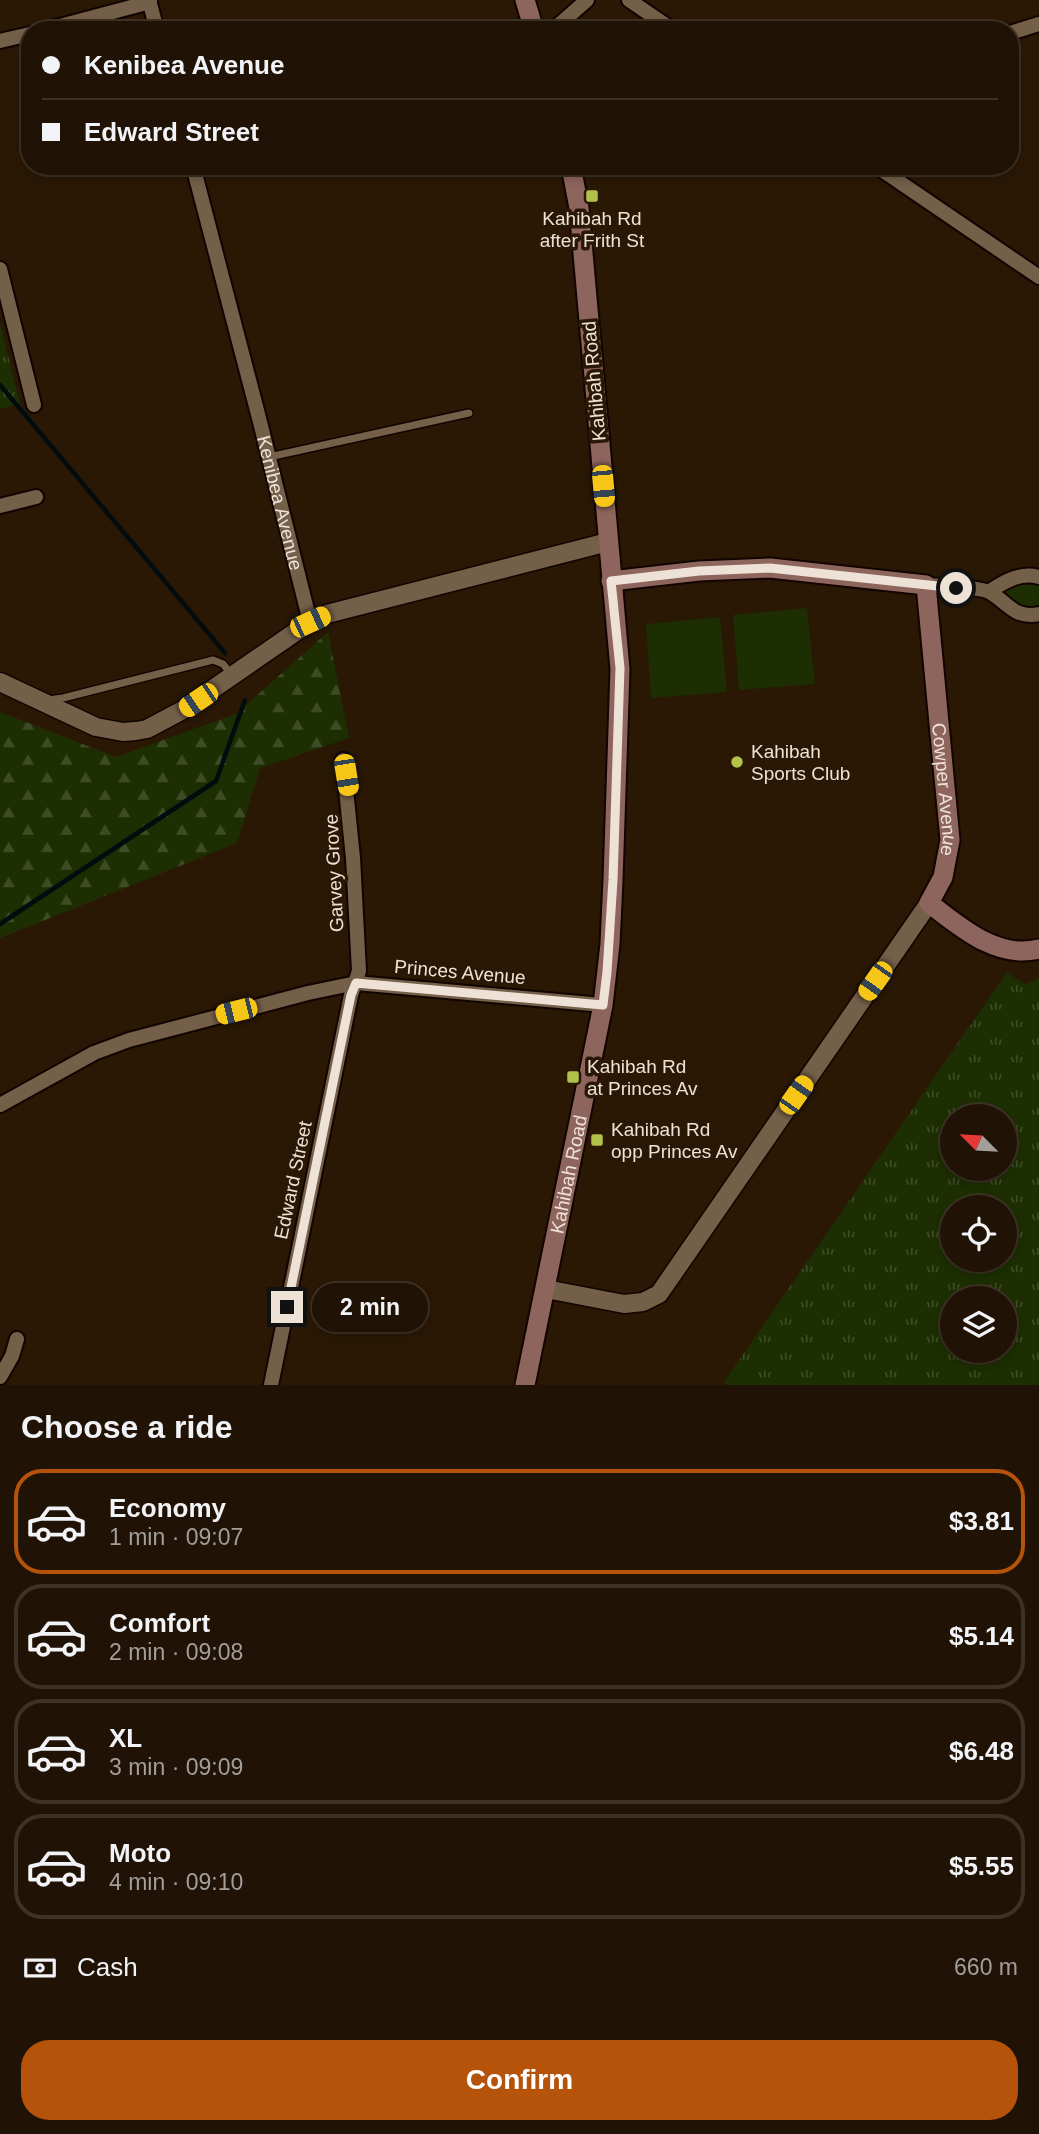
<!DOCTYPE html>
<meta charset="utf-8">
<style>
:root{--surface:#201204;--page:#281b0e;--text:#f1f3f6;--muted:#a29e9a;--line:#3d3226;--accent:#b45309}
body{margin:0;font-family:Helvetica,sans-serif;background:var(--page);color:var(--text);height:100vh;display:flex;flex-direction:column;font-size:26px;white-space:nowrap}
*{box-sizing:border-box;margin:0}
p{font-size:23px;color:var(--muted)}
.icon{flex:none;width:38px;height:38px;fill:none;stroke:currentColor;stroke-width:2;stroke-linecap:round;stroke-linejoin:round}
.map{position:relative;height:1385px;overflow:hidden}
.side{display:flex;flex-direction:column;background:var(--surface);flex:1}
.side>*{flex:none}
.banner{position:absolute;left:21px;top:21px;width:998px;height:154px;border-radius:28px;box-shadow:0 4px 10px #0003,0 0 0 2px var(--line);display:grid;align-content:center;height:154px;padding:0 21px;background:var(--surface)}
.needle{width:46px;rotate:294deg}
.tools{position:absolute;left:940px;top:1104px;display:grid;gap:14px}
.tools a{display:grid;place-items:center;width:77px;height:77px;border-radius:50%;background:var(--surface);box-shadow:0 4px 10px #0003,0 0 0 2px var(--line);font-size:35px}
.end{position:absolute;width:32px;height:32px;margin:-16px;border:9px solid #eee2d6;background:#111;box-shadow:0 0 0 4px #111}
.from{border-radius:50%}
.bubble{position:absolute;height:49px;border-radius:24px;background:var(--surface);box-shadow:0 4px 10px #0003,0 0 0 2px var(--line);font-size:23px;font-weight:600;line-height:49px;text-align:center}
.car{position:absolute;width:21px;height:42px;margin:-21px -10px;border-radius:9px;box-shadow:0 0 5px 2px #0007;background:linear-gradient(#f5c518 24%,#345 0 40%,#f5c518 0 76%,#345 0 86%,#f5c518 0)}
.banner b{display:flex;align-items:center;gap:24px;height:66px;font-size:26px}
.banner b+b{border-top:2px solid var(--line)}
.banner i{width:18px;height:18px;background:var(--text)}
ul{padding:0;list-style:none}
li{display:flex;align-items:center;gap:21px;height:105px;margin:0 14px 10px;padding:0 7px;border:4px solid var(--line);border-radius:28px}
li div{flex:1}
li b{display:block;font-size:26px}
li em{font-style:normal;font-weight:600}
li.selected{border-color:var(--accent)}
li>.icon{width:63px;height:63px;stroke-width:1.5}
h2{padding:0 21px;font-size:32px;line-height:84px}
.pay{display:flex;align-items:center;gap:18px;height:77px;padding:0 21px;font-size:26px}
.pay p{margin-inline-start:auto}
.button{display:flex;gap:14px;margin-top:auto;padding:14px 21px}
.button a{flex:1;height:80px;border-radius:28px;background:var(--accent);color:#fff;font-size:28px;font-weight:600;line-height:80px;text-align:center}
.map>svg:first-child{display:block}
</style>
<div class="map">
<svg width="1039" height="1385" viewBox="0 0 1039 1385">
<defs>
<pattern id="forest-firs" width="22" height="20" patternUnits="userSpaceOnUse" patternTransform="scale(1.75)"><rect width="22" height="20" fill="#1d2e02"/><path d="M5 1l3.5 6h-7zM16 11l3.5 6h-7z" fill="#3e4c26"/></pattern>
<pattern id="park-tufts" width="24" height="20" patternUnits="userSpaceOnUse" patternTransform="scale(1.75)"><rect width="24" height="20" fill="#1d2e02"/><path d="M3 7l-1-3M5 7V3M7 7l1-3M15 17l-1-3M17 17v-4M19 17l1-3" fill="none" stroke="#3e4c26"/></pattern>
</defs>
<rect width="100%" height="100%" fill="#2a1805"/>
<path fill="#1d2e02" d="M1023,581L1039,584V604C1023,614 1011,601 998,592Z
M807,608L815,684L739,690L733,615Z
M720,617L727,692L651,698L646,624Z"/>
<path fill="url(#forest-firs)" d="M328,632L349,738L260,768L237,843L0,938V712L116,757L236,714Z"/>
<path fill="url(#park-tufts)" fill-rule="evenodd" d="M0,323L20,404L0,409Z
M1007,972L1024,984L1039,979V1385H727L724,1382ZM1004,1116V1169H952V1116ZM952,1208H1004V1260H952ZM952,1298H1004V1351H952Z"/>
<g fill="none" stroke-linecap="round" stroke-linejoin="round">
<path stroke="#020c0f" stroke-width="4.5" d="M0,385L225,653
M0,924L216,781L245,700"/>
<defs>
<path id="service" d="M269,457L469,413
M48,700L63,698L213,660L223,664L232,675"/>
<g id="minor">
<path d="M149,0L157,30"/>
<path d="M629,0L673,30"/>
<path d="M45,30L150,2"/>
<path d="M553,30L587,0"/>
<path d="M1010,33L1039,24"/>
<path d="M0,41L30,34"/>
<path id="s1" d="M193,166L259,418L310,622"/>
<path d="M876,166L1039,277"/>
<path d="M0,269L34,405"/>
<path d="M0,506L36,497"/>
<path d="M926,585C939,586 983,587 991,593C1009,604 1015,619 1039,614"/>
<path d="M990,591C1005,581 1021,572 1039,577"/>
<path d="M0,1105L94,1053L129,1040L308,993L356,983L603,1005"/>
<path d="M0,1377L12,1356L17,1339"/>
<path d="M271,1385L351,995L359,971L353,858L343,760"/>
</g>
<path id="tertiary" d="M0,682L96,727L123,732L136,731L147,729L181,711L310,622L327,614L608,542
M546,1289L624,1304L643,1302L659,1294L929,903"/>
<g id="secondary">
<path d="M525,0L534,30"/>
<path id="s2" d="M611,581L699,571L770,568L926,585L950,840L943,877L929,903C959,926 997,960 1039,949"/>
<path id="s3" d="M525,1385L603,1005L610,944L613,880L620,669L579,208L571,166"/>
</g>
</defs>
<use href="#service" stroke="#120400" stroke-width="10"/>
<use href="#minor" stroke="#120400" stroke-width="18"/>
<use href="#tertiary" stroke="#120400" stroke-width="21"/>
<use href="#secondary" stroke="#120400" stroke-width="23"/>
<use href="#service" stroke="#745f49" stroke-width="7"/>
<use href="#minor" stroke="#745f49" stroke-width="14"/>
<use href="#tertiary" stroke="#745f49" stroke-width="18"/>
<use href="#secondary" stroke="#8e655d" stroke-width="19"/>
</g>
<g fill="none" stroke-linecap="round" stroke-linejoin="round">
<path stroke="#eee2d6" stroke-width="9" d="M287,1307L351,995L356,983L603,1005L607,972L613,880L620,668L611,581L699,571L770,568L956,588"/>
</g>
<g fill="#b3c24b" stroke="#2a1805" stroke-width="2.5">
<rect x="585" y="189" width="14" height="14" rx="3.5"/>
<circle cx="737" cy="762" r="7"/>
<rect x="566" y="1070" width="14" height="14" rx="3.5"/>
<rect x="590" y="1133" width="14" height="14" rx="3.5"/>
</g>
<g text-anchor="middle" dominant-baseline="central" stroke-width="7" stroke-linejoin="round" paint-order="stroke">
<g font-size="19" fill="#eee2d6" stroke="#2a1805" text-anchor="start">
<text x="592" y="218" text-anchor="middle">Kahibah Rd<tspan x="592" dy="22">after Frith St</tspan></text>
<text x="751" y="751">Kahibah<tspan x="751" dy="22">Sports Club</tspan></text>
<text x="587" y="1066">Kahibah Rd<tspan x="587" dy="22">at Princes Av</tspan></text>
<text x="611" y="1129">Kahibah Rd<tspan x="611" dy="22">opp Princes Av</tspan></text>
</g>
<g font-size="19" fill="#eee2d6" stroke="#2a1805">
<text transform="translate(594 381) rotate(-95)">Kahibah Road</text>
<text stroke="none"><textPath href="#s1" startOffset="348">Kenibea Avenue</textPath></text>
<text stroke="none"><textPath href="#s2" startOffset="522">Cowper Avenue</textPath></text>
<text transform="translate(334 873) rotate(-93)">Garvey Grove</text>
<text transform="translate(460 972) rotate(5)">Princes Avenue</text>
<text stroke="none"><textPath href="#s3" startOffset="215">Kahibah Road</textPath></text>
<text transform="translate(293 1180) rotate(-78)">Edward Street</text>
</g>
</g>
</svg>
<div class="tools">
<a><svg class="needle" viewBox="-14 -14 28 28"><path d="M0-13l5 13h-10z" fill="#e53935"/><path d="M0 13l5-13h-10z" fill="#a29e9a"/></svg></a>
<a><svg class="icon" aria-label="locate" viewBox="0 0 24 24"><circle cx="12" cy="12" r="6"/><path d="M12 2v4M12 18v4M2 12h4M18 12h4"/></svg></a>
<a><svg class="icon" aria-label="layers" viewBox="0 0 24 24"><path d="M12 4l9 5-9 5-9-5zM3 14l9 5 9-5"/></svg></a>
</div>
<i class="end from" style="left:956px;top:588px"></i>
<i class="end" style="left:287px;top:1307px"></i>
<div class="bubble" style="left:312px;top:1283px;width:116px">2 min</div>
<i class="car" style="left:603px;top:486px;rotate:175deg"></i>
<i class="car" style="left:310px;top:622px;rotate:65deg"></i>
<i class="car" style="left:198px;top:700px;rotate:236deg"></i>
<i class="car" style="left:346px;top:775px;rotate:171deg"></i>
<i class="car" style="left:875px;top:981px;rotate:215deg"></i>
<i class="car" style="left:236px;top:1011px;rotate:256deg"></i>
<i class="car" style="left:796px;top:1095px;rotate:35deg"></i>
<div class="banner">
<b><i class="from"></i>Kenibea Avenue</b>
<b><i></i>Edward Street</b>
</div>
</div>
<section class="side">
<h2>Choose a ride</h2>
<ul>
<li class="selected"><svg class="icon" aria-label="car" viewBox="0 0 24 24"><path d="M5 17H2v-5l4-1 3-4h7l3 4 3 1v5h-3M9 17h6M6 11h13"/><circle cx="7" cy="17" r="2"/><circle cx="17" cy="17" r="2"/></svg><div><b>Economy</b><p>1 min · 09:07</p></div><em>$3.81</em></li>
<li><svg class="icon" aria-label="car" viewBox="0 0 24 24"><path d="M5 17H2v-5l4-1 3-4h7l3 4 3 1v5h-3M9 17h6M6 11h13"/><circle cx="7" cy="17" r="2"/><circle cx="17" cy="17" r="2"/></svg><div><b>Comfort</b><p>2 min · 09:08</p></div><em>$5.14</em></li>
<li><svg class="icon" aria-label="car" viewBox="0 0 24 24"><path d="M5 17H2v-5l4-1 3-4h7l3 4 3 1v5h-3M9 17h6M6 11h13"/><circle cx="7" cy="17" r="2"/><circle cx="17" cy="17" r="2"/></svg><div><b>XL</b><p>3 min · 09:09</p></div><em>$6.48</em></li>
<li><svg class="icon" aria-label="car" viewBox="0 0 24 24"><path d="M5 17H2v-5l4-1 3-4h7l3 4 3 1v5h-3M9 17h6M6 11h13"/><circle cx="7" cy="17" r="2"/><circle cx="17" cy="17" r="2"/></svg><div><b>Moto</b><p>4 min · 09:10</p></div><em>$5.55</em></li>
</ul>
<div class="pay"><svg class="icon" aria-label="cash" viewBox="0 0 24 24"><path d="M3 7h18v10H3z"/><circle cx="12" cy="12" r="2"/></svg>Cash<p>660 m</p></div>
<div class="button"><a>Confirm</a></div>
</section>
